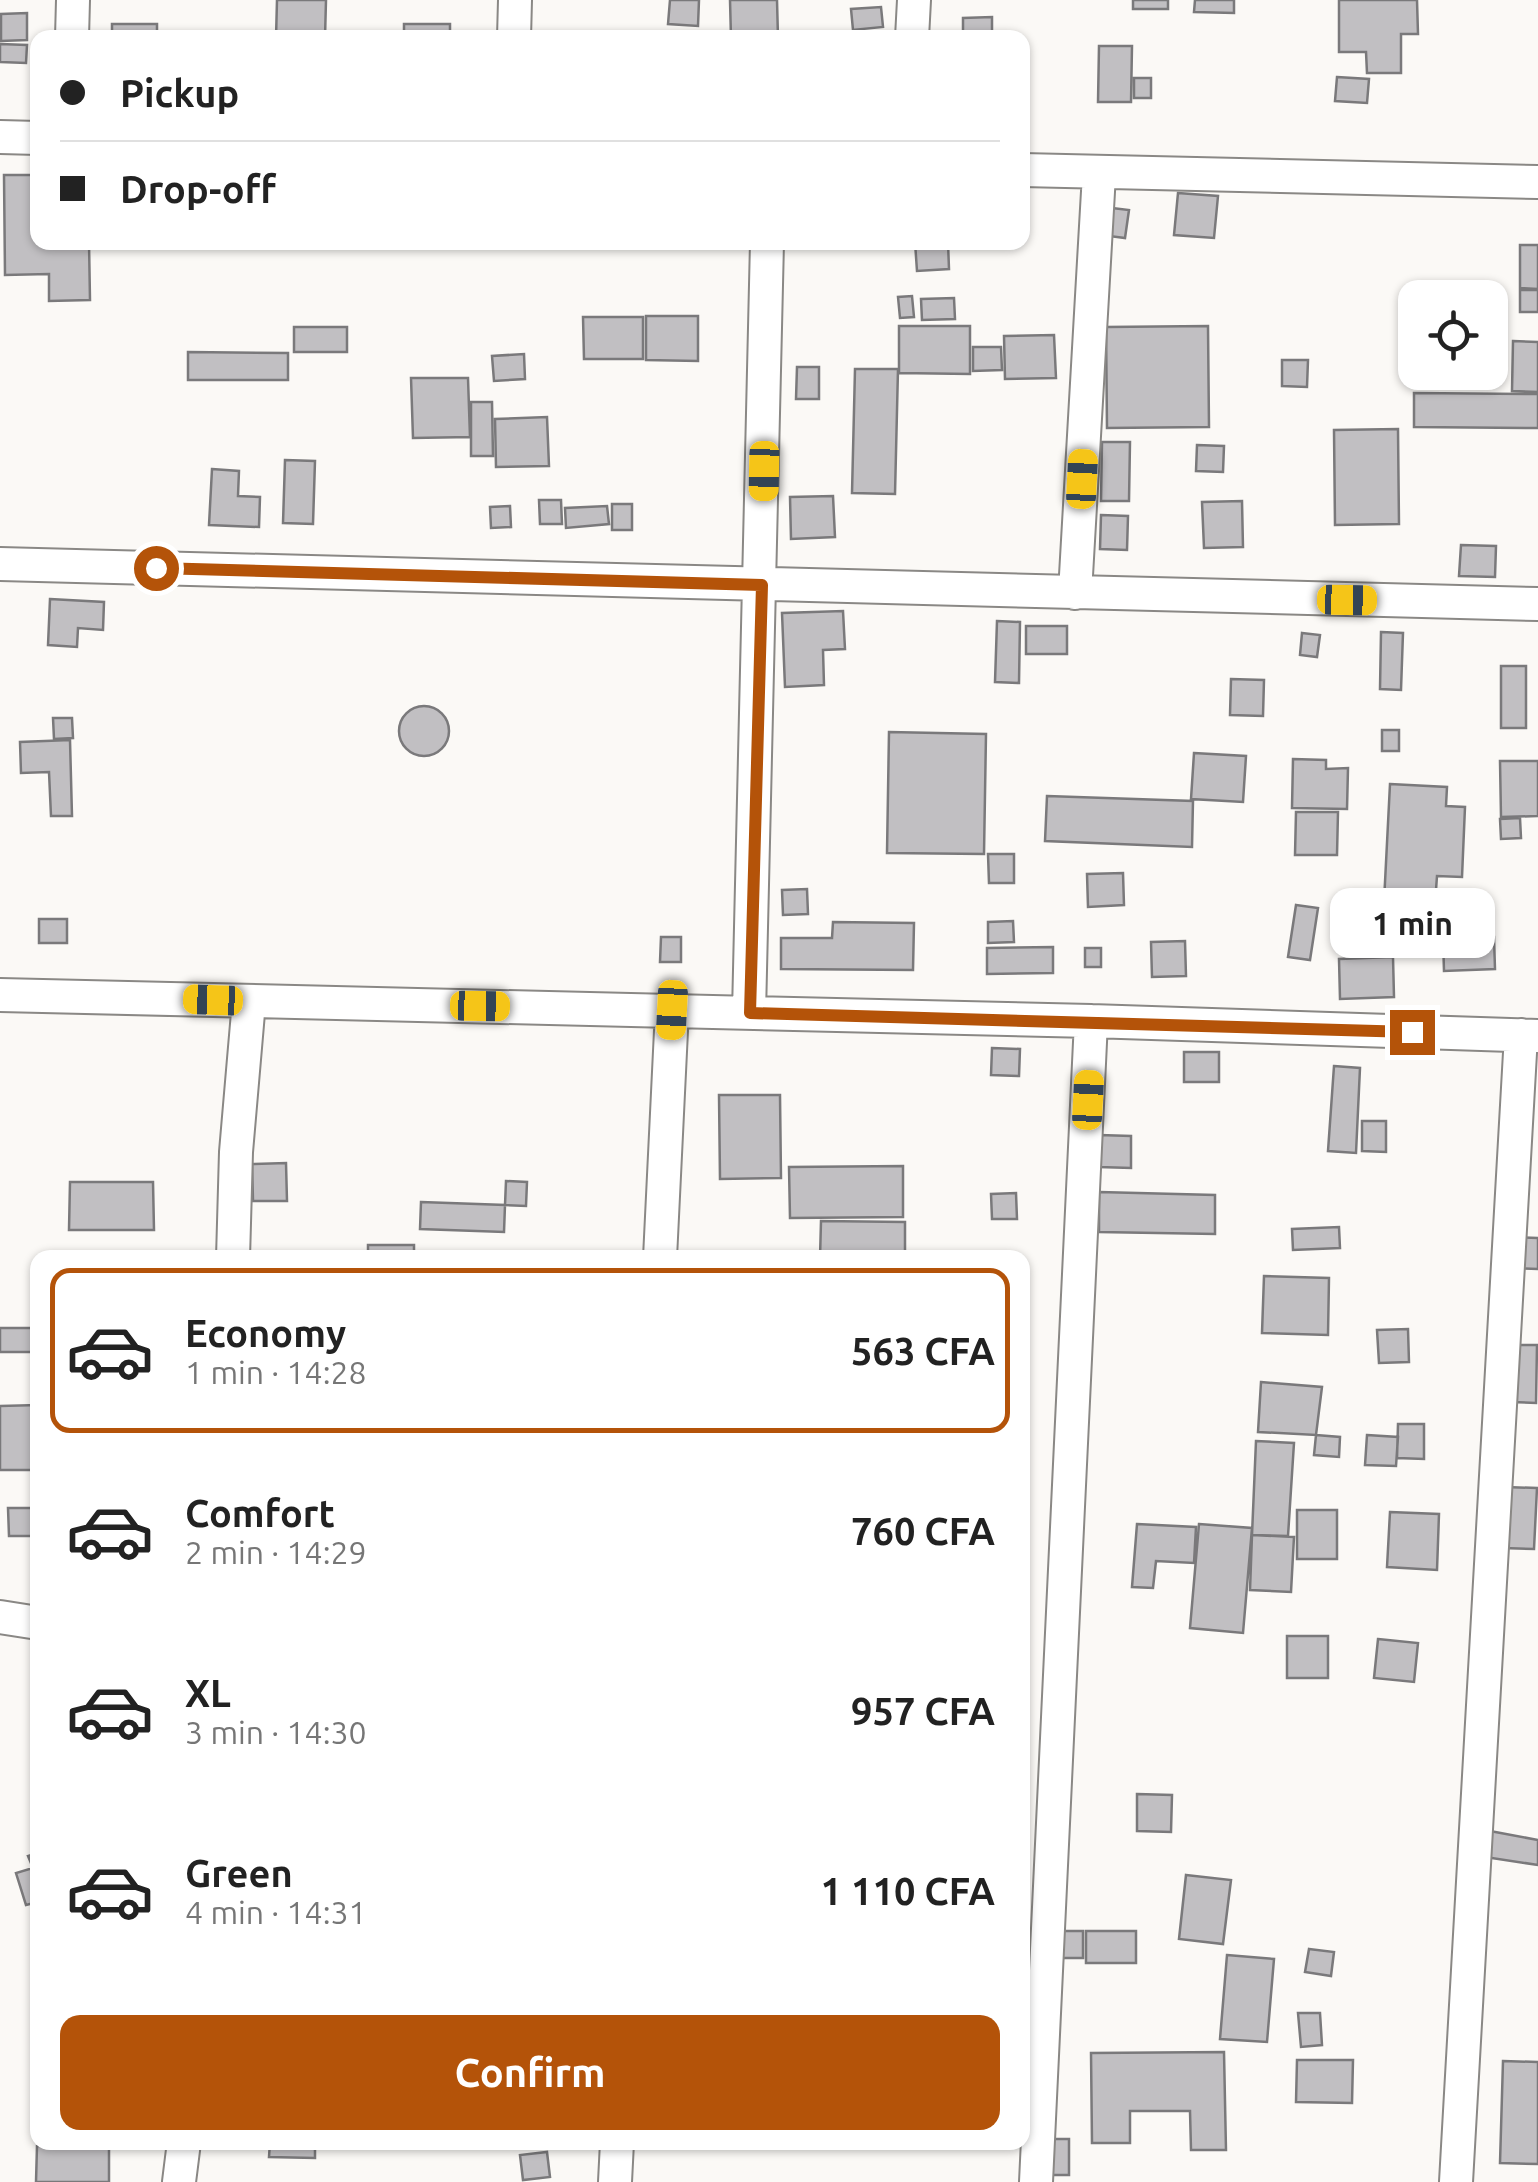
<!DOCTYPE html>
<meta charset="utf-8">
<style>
:root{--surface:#fff;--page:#f6f6f6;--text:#222;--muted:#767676;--line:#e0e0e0;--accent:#b45309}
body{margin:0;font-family:Ubuntu,sans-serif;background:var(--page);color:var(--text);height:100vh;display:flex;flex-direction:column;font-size:38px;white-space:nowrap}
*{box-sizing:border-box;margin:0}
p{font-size:32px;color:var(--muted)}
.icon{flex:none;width:55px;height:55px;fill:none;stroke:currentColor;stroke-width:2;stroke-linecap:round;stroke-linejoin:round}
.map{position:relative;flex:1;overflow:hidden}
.panel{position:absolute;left:30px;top:1250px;width:1000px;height:900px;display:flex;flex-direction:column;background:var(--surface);border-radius:20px;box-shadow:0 2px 8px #0004}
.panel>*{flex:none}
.guide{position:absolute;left:30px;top:30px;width:1000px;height:220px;border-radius:20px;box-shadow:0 2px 8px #0004;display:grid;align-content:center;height:220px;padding:0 30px;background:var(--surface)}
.buttons{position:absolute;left:1398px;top:280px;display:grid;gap:20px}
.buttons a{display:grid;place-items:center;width:110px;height:110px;border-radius:20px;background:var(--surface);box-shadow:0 2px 8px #0004;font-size:50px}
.end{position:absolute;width:45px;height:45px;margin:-22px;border:12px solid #b45309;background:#fff;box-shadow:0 0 0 5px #fff}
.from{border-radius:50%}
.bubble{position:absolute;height:70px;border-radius:20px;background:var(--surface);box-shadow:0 2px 8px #0004;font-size:32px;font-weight:700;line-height:70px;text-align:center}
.car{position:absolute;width:30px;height:60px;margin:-30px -15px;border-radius:12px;box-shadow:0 0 8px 2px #0007;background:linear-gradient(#f5c518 24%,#345 0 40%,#f5c518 0 76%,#345 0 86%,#f5c518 0)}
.guide b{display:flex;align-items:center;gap:35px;height:95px;font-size:38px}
.guide b+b{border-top:2px solid var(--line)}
.guide i{width:25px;height:25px;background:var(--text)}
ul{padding:18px 0 0;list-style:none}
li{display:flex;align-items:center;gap:30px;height:165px;margin:0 20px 15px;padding:0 10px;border:5px solid transparent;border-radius:20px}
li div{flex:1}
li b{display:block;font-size:38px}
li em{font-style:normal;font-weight:700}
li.on{border-color:var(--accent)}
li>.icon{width:90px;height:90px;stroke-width:1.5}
.primary-button{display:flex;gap:20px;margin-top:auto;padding:20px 30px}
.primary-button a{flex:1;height:115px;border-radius:20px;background:var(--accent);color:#fff;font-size:40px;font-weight:700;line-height:115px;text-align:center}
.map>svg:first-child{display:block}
</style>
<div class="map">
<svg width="1538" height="2182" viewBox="0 0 1538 2182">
<rect width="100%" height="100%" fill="#fbf9f6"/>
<path fill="#c1bfc2" stroke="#7a797b" stroke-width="2.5" d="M277,0H326L325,38H276Z
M670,0H699L698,26L668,24Z
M730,0H777L778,38H731Z
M1133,0H1168V9H1133Z
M1195,0H1234V13L1194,12Z
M1339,0H1417L1418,34H1401V73H1367L1366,52H1339Z
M881,7L883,27L853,30L851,9Z
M27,13V40L1,41V14Z
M992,17V38H963V18Z
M112,24H157V38H112Z
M404,24H450V38H404Z
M0,44L27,45L26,63L0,62Z
M1099,46H1132L1131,102H1098Z
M1337,77L1369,79L1367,103L1335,101Z
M1134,78H1151V98H1134Z
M4,175H38V242H89L90,300L49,301V274L5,275Z
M1178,193L1218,196L1214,238L1174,235Z
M1112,208L1129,210L1125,238L1109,236Z
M915,242H948L949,269L917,271Z
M1520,245H1538V289L1520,288Z
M1520,290H1538V312H1520Z
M912,296L914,317L900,318L898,297Z
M954,298L955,319L922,320L921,299Z
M646,316H698V361L646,360Z
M583,317H643V359H584Z
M899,326H970V374L899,373Z
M1208,326L1209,427L1107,428L1106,327Z
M294,327H347V352H294Z
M1054,335L1056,378L1005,379L1004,336Z
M1409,336H1415V372H1438V384H1408Z
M1513,341L1538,342V392L1512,391Z
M973,347H1001L1002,370L973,371Z
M188,352L288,353V380H188Z
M524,354L525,379L494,381L492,356Z
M1282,360H1308L1307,387L1282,386Z
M797,367H819V399H796Z
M855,369H898L895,494L852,493Z
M411,378H468L470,437L413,438Z
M1414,393L1538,394V428L1414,427Z
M471,402H492L493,456H471Z
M547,417L549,466L496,467L495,419Z
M1398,429L1399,524L1335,525L1334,430Z
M1102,442H1130L1129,501H1101Z
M1197,445L1224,446L1223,472L1196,471Z
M285,460L315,461L313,524L283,523Z
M212,469L239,471L238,496L260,497L259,527L209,525Z
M833,496L835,537L791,539L790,497Z
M539,500H561L562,524H540Z
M1242,501L1243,547L1204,548L1202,502Z
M612,504H632V530H612Z
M510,506L511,527L491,528L490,507Z
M607,506L609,524L566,528L565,508Z
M1101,515L1128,516L1127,550L1100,549Z
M1461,545L1496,546L1495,577L1459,576Z
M50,599L104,602L103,630L78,628L77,647L48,645Z
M843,611L845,649L823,650L824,685L785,687L782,613Z
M997,621L1020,622L1019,683L995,682Z
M1026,626H1067V654H1026Z
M1381,632L1403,633L1401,690L1380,689Z
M1302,633L1320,635L1317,657L1300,655Z
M1501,666H1526V728H1501Z
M1231,679L1264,680L1263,716L1230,715Z
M399 731a25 25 0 1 1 50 0a25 25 0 1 1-50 0Z
M53,718H72L73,738L54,739Z
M1382,730H1399V751H1382Z
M889,732L986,734L984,854L887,853Z
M70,740L72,816H51L49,772L21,773L20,742Z
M1194,753L1246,756L1243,802L1191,799Z
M1293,759L1326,760V769L1348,768L1347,809L1292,808Z
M1500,761H1538V816L1501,817Z
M1390,784L1447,787L1446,806L1465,807L1462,877L1437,876L1435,904L1384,902Z
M1047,796L1193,801L1192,847L1045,841Z
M1296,812H1338L1337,855H1295Z
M1520,818L1521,838L1501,839L1500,819Z
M988,854H1014V883H989Z
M1123,873L1124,905L1088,907L1087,874Z
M807,889L808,914L783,915L782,890Z
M1296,905L1318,908L1310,960L1288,957Z
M39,919H67V943H39Z
M1013,921L1014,942L988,943V922Z
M833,922L914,923L913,970L781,969V938H832Z
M661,937H681V962H660Z
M1494,937L1495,969L1444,971L1443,938Z
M1185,941L1186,976L1152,977L1151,942Z
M1053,947V973L987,974V948Z
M1085,948H1101V967H1085Z
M1393,957L1394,997L1340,999L1339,959Z
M992,1048L1020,1049L1019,1076L991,1075Z
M1184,1052H1219V1082H1184Z
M1334,1066L1360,1068L1356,1153L1328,1151Z
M719,1095H780L781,1178L720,1179Z
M1362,1121H1386V1152L1362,1151Z
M1099,1135L1131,1136V1168L1099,1167Z
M286,1163L287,1201H253L252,1164Z
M903,1166V1217L790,1218L789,1167Z
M506,1181L527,1182L526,1206L505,1205Z
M70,1182H153L154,1230H69Z
M1099,1192L1215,1195V1234L1099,1232Z
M1016,1193L1017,1219H992L991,1194Z
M421,1202L505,1205L504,1232L420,1229Z
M821,1221L905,1222V1258H820Z
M1339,1227L1340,1248L1293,1250L1292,1229Z
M1514,1237L1538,1238V1269L1513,1268Z
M368,1245H414V1258H368Z
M1264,1276L1329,1278L1328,1335L1262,1333Z
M0,1328H38V1352H0Z
M1408,1329L1409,1362L1379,1363L1377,1330Z
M1511,1345H1537L1536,1403L1511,1402Z
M1261,1382L1322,1387L1316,1435L1258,1432Z
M38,1405L36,1470H0V1406Z
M1398,1424H1424V1459L1397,1458Z
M1316,1435L1340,1437L1339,1457L1314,1455Z
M1367,1435L1398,1437L1396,1466L1365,1465Z
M1256,1441L1294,1443L1288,1536L1252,1535Z
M1505,1487L1537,1488L1534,1549L1503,1548Z
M8,1508H38V1536H9Z
M1297,1510H1337V1559H1297Z
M1390,1512L1439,1514L1437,1570L1387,1567Z
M1137,1524L1196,1527L1194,1563L1156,1561L1153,1588L1132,1587Z
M1199,1524L1252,1528L1243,1633L1190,1628Z
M1252,1535L1294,1537L1291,1592L1250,1590Z
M1287,1636H1328V1678H1287Z
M1378,1639L1418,1643L1414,1682L1374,1678Z
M1137,1794L1172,1795L1171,1832L1137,1831Z
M1490,1831L1538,1840V1865L1485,1857Z
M38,1853V1902L26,1905L16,1873L33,1868L28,1856Z
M1186,1875L1231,1880L1223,1944L1179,1939Z
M1052,1931H1083V1958H1052Z
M1086,1931H1136V1963H1086Z
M1309,1949L1334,1952L1331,1976L1305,1972Z
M1227,1955L1274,1959L1267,2042L1220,2039Z
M1298,2013H1320L1322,2045L1301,2047Z
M1224,2052L1226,2150H1191L1190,2111H1130V2143H1092L1091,2053Z
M1297,2060H1353L1352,2103L1296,2102Z
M1503,2061L1538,2062V2164L1500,2163Z
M1045,2139H1069V2175H1045Z
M60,2142H109V2182H36L37,2146H60Z
M270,2142H315V2158L269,2157Z
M547,2152L550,2177L523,2180L520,2155Z"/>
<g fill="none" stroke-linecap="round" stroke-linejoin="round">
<defs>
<path id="street" d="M72,38L73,0
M514,38L515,0
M912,38L914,0
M0,137L38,138
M1022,170L1538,182
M0,564L1538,604
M1075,593L1099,174
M0,995L1091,1021L1538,1036
M749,1013L767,242
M233,1258L236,1152L249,1001
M660,1258L672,1010
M0,1617L38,1623
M179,2182L184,2142
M615,2182L617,2142
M1036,2182L1091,1021
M1456,2182L1521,1035"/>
</defs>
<use href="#street" stroke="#8a8885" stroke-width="36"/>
<use href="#street" stroke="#fff" stroke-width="32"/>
</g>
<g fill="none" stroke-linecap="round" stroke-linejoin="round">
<path stroke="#b45309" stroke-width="12" d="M156,568L762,585L750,1013L1412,1032"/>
</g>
</svg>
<div class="buttons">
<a><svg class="icon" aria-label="locate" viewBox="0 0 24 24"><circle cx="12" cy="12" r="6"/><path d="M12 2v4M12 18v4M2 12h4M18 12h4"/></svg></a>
</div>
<i class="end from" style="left:156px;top:568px"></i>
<i class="end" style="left:1412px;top:1032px"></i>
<div class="bubble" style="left:1330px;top:888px;width:165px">1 min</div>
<i class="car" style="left:764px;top:471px;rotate:181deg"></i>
<i class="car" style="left:1082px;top:479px;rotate:3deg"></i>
<i class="car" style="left:1347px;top:600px;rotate:91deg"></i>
<i class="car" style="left:213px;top:1000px;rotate:272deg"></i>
<i class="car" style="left:480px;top:1006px;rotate:91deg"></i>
<i class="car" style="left:672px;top:1010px;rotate:183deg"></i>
<i class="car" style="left:1088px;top:1100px;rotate:3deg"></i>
<div class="guide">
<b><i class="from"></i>Pickup</b>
<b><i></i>Drop-off</b>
</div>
<section class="panel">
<ul>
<li class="on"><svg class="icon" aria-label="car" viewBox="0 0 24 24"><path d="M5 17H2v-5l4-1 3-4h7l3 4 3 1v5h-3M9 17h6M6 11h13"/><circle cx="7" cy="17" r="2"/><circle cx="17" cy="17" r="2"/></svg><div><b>Economy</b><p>1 min · 14:28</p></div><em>563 CFA</em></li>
<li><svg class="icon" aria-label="car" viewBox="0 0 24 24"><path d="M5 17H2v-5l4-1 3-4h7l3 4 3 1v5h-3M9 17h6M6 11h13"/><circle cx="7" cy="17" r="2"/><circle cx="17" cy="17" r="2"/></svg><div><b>Comfort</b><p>2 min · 14:29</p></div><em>760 CFA</em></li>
<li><svg class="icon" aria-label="car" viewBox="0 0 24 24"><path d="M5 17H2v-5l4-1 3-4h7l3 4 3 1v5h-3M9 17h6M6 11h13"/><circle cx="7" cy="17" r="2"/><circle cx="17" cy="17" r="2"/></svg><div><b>XL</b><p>3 min · 14:30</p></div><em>957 CFA</em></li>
<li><svg class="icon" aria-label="car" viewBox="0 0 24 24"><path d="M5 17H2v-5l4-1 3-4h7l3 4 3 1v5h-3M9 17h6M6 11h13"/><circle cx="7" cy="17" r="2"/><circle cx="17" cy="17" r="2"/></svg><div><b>Green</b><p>4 min · 14:31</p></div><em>1 110 CFA</em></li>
</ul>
<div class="primary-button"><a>Confirm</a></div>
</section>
</div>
